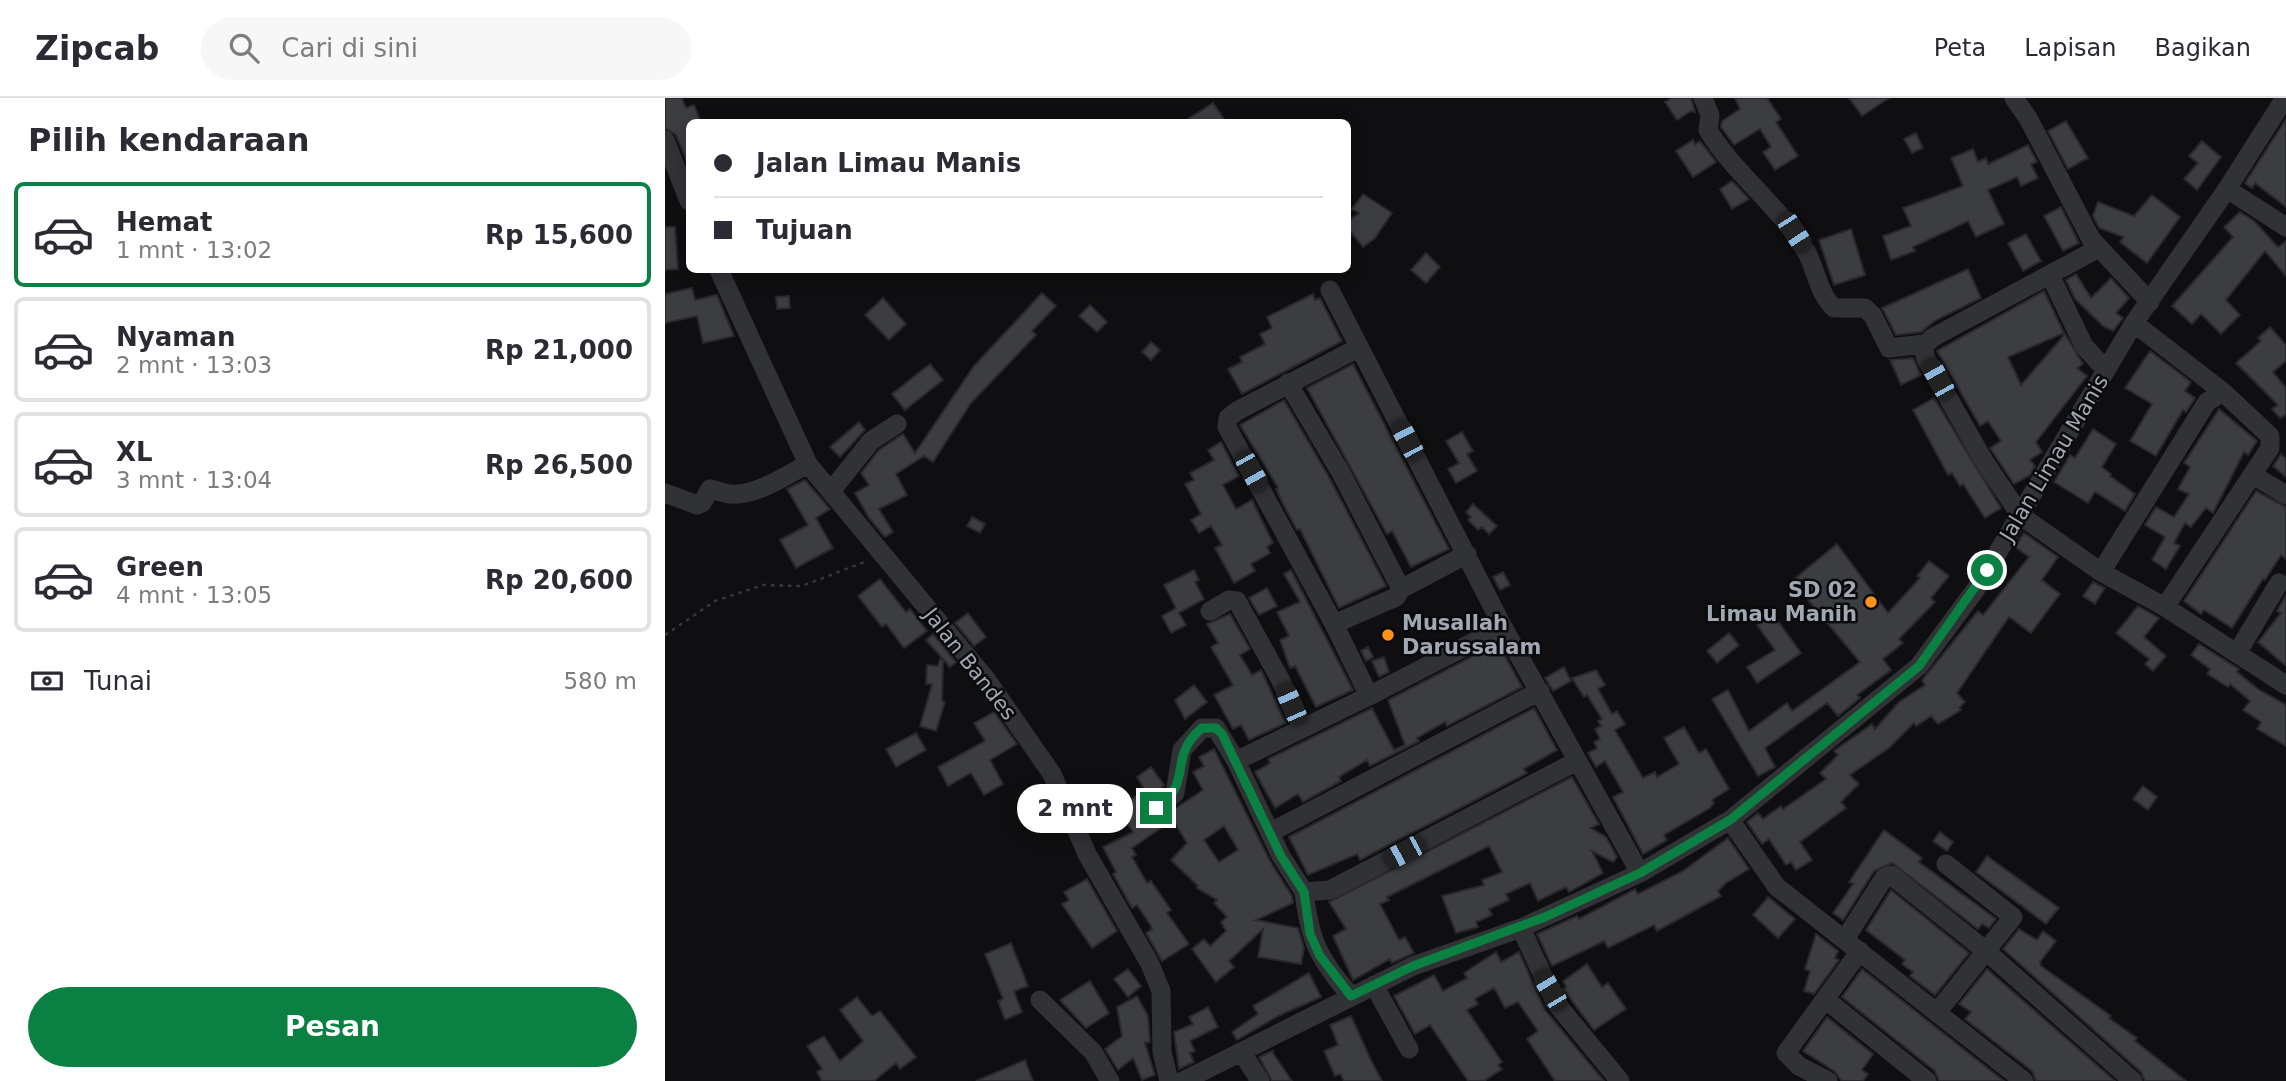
<!DOCTYPE html>
<html lang="id">
<meta charset="utf-8">
<style>
:root{--surface:#fff;--page:#f7f7f7;--text:#2b2b33;--muted:#7c7c81;--line:#e1e1e2;--accent:#0b8043}
body{margin:0;font-family:"DejaVu Sans",sans-serif;background:var(--page);color:var(--text);height:100vh;display:flex;flex-direction:column;font-size:26px;white-space:nowrap}
*{box-sizing:border-box;margin:0}
p{font-size:23px;color:var(--muted)}
.icon{flex:none;width:38px;height:38px;fill:none;stroke:currentColor;stroke-width:2;stroke-linecap:round;stroke-linejoin:round}
.map{position:relative;flex:1;overflow:hidden}
.details{display:flex;flex-direction:column;background:var(--surface);width:665px}
.details>*{flex:none}
.top-card{position:absolute;left:21px;top:21px;width:665px;height:154px;border-radius:10px;box-shadow:0 4px 18px #0003;display:grid;align-content:center;height:154px;padding:0 28px;background:var(--surface)}
.end{position:absolute;width:32px;height:32px;margin:-16px;border:9px solid #0b8043;background:#fff;box-shadow:0 0 0 4px #fff}
.from{border-radius:50%}
.bubble{position:absolute;height:49px;border-radius:24px;background:var(--surface);box-shadow:0 4px 18px #0003;font-size:23px;font-weight:700;line-height:49px;text-align:center}
.car{position:absolute;width:21px;height:42px;margin:-21px -10px;border-radius:9px;box-shadow:0 0 5px 2px #0007;background:linear-gradient(#222 24%,#8ab4d8 0 40%,#222 0 76%,#8ab4d8 0 86%,#222 0)}
.top-card b{display:flex;align-items:center;gap:24px;height:66px;font-size:26px}
.top-card b+b{border-top:2px solid var(--line)}
.top-card i{width:18px;height:18px;background:var(--text)}
ul{padding:0;list-style:none}
li{display:flex;align-items:center;gap:21px;height:105px;margin:0 14px 10px;padding:0 14px;border:4px solid var(--line);border-radius:10px}
li div{flex:1}
li b{display:block;font-size:26px}
li em{font-style:normal;font-weight:700}
li.selected{border-color:var(--accent)}
li>.icon{width:63px;height:63px;stroke-width:1.5}
h2{padding:0 28px;font-size:32px;line-height:84px}
.pay{display:flex;align-items:center;gap:18px;height:77px;padding:0 28px;font-size:26px}
.pay p{margin-inline-start:auto}
.action{display:flex;gap:14px;margin-top:auto;padding:14px 28px}
.action a{flex:1;height:80px;border-radius:42px;background:var(--accent);color:#fff;font-size:28px;font-weight:700;line-height:80px;text-align:center}
header{display:flex;align-items:center;gap:42px;box-sizing:border-box;height:98px;padding:0 35px;background:var(--surface);border-bottom:2px solid var(--line)}
header strong{font-size:33px}
nav{display:flex;gap:38px;margin-inline-start:auto;font-size:24px}
.search{width:490px;height:63px;background:var(--page);display:flex;align-items:center;gap:18px;box-sizing:border-box;padding:0 24px;border-radius:38px;color:var(--muted);font-size:26px}
main{display:flex;flex:1;min-height:0}
.map>svg:first-child{display:block}
</style>
<header>
<strong>Zipcab</strong>
<div class="search"><svg class="icon" aria-label="search" viewBox="0 0 24 24"><circle cx="10" cy="10" r="6"/><path d="M15 15l6 6"/></svg>Cari di sini</div>
<nav><a>Peta</a><a>Lapisan</a><a>Bagikan</a></nav>
</header>
<main>
<section class="details">
<h2>Pilih kendaraan</h2>
<ul>
<li class="selected"><svg class="icon" aria-label="car" viewBox="0 0 24 24"><path d="M5 17H2v-5l4-1 3-4h7l3 4 3 1v5h-3M9 17h6M6 11h13"/><circle cx="7" cy="17" r="2"/><circle cx="17" cy="17" r="2"/></svg><div><b>Hemat</b><p>1 mnt · 13:02</p></div><em>Rp 15,600</em></li>
<li><svg class="icon" aria-label="car" viewBox="0 0 24 24"><path d="M5 17H2v-5l4-1 3-4h7l3 4 3 1v5h-3M9 17h6M6 11h13"/><circle cx="7" cy="17" r="2"/><circle cx="17" cy="17" r="2"/></svg><div><b>Nyaman</b><p>2 mnt · 13:03</p></div><em>Rp 21,000</em></li>
<li><svg class="icon" aria-label="car" viewBox="0 0 24 24"><path d="M5 17H2v-5l4-1 3-4h7l3 4 3 1v5h-3M9 17h6M6 11h13"/><circle cx="7" cy="17" r="2"/><circle cx="17" cy="17" r="2"/></svg><div><b>XL</b><p>3 mnt · 13:04</p></div><em>Rp 26,500</em></li>
<li><svg class="icon" aria-label="car" viewBox="0 0 24 24"><path d="M5 17H2v-5l4-1 3-4h7l3 4 3 1v5h-3M9 17h6M6 11h13"/><circle cx="7" cy="17" r="2"/><circle cx="17" cy="17" r="2"/></svg><div><b>Green</b><p>4 mnt · 13:05</p></div><em>Rp 20,600</em></li>
</ul>
<div class="pay"><svg class="icon" aria-label="cash" viewBox="0 0 24 24"><path d="M3 7h18v10H3z"/><circle cx="12" cy="12" r="2"/></svg>Tunai<p>580 m</p></div>
<div class="action"><a>Pesan</a></div>
</section>
<div class="map">
<svg width="1621" height="983" viewBox="0 0 1621 983">
<rect width="100%" height="100%" fill="#0f0f11"/>
<path fill="#3b3d41" stroke="#29292d" stroke-width="2" fill-rule="evenodd" d="M0,0H17L21,10L29,7L36,24H24L23,66L11,37L0,30Z
M1007,0H1026L1030,14L1026,13L1012,22L1000,4Z
M1070,0H1102L1116,21L1111,24L1133,58L1110,72L1098,54L1106,49L1095,31L1069,47L1056,29L1057,23L1075,11Z
M1184,0H1224L1197,18Z
M548,5L561,24H518Z
M1621,21V109L1590,85L1587,90L1580,85Z
M1401,23L1423,60L1403,71L1383,33Z
M1251,35L1258,50L1247,55L1239,41Z
M1028,42L1030,46L1035,43L1051,64L1028,79L1011,53Z
M1537,43L1556,59L1532,92L1519,81L1533,65L1524,58Z
M1363,47L1372,64L1366,66L1373,80L1356,88L1352,79L1323,92L1339,126L1311,139L1303,123L1248,149L1250,153L1226,162L1218,138L1246,128L1238,110L1298,88L1286,60L1308,51L1313,64L1321,60L1323,66Z
M1067,83L1084,101L1067,111L1055,91Z
M698,96L727,115L710,140L698,149L682,130V124L694,115L687,111Z
M1487,97L1515,119L1482,165L1455,144L1459,139L1434,130L1428,118L1433,104L1469,118Z
M1396,109L1414,145L1398,153L1379,118Z
M1575,114L1589,123L1613,149L1621,143V178L1600,153L1561,202L1575,217L1556,236L1536,216L1527,226L1507,208L1568,139L1559,129Z
M0,129H10L13,171L0,172Z
M1186,131L1200,177L1169,187L1154,142Z
M1361,136L1376,163L1358,173L1343,145Z
M761,155L775,169L761,185L746,172Z
M1303,171L1316,200L1271,222L1256,234L1231,237L1217,210Z
M1411,176L1426,200L1446,180L1464,200L1451,215L1458,220L1448,233L1438,228L1410,201L1401,182Z
M27,190L30,202L52,197L69,238L38,245L32,218L0,225V196Z
M1379,193L1399,235L1343,259L1356,287L1400,236L1418,266L1412,270L1422,278L1371,344L1377,354L1365,362L1370,368L1365,377L1349,386L1325,350L1336,343L1323,323L1315,328L1272,253Z
M377,195L391,208L367,233L371,237L306,305L268,364L259,358L231,376L242,397L214,411L228,434L220,439L204,420L190,395L204,387L196,375L214,352L238,336L250,355L309,268Z
M648,196L650,202L655,200L677,243L577,296L563,271L577,264L575,259L600,246L595,236L607,230L602,219Z
M124,198L125,210L112,211L111,199Z
M218,200L241,226L224,242L200,217Z
M425,207L442,224L432,234L414,218Z
M1605,229L1621,247V263L1608,274L1621,290V317L1615,320L1607,311L1613,307L1571,265L1596,243L1593,240Z
M486,244L495,252L486,262L477,254Z
M1485,253L1526,284L1520,293L1530,300L1521,314L1518,312L1491,358L1465,343L1487,306L1460,290Z
M1248,260L1256,277L1236,287L1225,262Z
M265,266L278,282L240,312L227,296Z
M688,266L784,451L746,469L727,433L722,436L642,290Z
M1269,300L1336,410L1320,420L1298,386L1295,388L1287,375L1283,377L1248,312Z
M619,302L665,381L721,488L674,510L635,431L632,432L617,404L611,391L613,390L575,327Z
M1554,311L1592,343L1583,357L1579,354L1548,415L1541,410L1526,429L1520,425L1509,445L1515,448L1501,471L1487,462L1500,439L1480,427L1491,409L1509,419L1524,396L1513,391L1525,369L1519,365Z
M194,324L200,332L175,359L165,349Z
M1428,331L1451,346L1437,369L1446,376L1445,378L1470,396L1460,413L1430,394L1423,405L1389,384L1405,357L1410,360Z
M797,334L808,353L802,356L812,373L791,385L783,371L794,365L781,343Z
M556,344L574,378L558,387L571,411L587,402L608,445L602,449L605,455L586,466L590,473L569,485L550,450L557,447L546,428L534,435L526,422L536,416L520,386L529,382L525,375L549,362L543,352Z
M1616,356L1621,361V379L1608,368Z
M140,382L165,411L151,420L168,450L131,470L115,442L143,427L122,391Z
M1591,393L1621,409V461L1616,457L1600,482L1598,481L1567,530L1539,512L1536,516L1519,503Z
M808,406L832,428L824,436L817,429L813,432L803,422L806,419L801,414Z
M307,419L320,426L315,435L302,428Z
M1359,435L1393,459L1377,482L1395,496L1366,535L1344,519L1292,595L1300,604L1294,610L1296,612L1273,626L1266,618L1251,628L1249,625L1224,650L1185,677L1194,686L1176,704L1181,710L1135,744L1147,762L1131,772L1126,764L1121,767L1104,741L1097,746L1082,724L1093,715L1098,721L1116,708L1118,711L1161,681L1155,675L1173,657L1169,653L1207,626L1210,631L1234,604L1260,587L1257,582L1313,513L1318,517L1364,459L1350,449Z
M1172,446L1223,515L1255,480L1252,478L1264,463L1284,478L1266,500L1270,504L1234,541L1238,545L1218,561L1226,572L1192,597L1195,600L1173,618L1162,605L1100,650L1110,669L1093,678L1047,601L1063,592L1084,633L1122,605L1127,613L1195,564L1127,483Z
M529,472L534,482L530,484L539,501L514,515L521,527L506,535L497,518L511,510L499,487Z
M626,472L688,592L651,609L630,568L625,570L615,542L624,538L612,514L635,504L619,476Z
M838,474L845,487L835,492L828,479Z
M215,481L241,514L245,511L262,533L239,550L221,526L217,529L193,498Z
M1428,484L1440,490L1430,506L1418,498Z
M602,490L612,508L594,517L584,500Z
M1621,497V568L1593,544L1616,515L1612,513Z
M1473,508L1494,520L1479,539L1501,558L1488,573L1480,566L1484,561L1451,535Z
M303,515L321,539L309,548L290,525Z
M565,516L585,551L575,557L587,577L596,572L621,625L584,642L576,627L568,631L549,597L568,587L546,549L553,545L542,526Z
M1108,516L1136,555L1092,585L1082,569L1110,552L1092,527Z
M1064,535L1074,547L1052,565L1042,553Z
M268,536L291,564L285,569L261,542Z
M833,545L857,589L782,628L780,624L752,640L754,643L705,668L702,662L674,679L676,683L638,704L633,696L610,710L590,674L605,665L603,661L707,610L729,652L740,647L723,602Z
M1534,546L1574,571L1572,574L1593,591L1621,607V648L1592,631L1596,624L1578,612L1585,603L1565,586L1563,589L1542,576L1545,571L1526,557Z
M703,549L708,559L701,563L696,553Z
M719,559L724,574L714,579L707,563Z
M275,561L278,562L277,603L280,604L271,633L255,628L267,586H261L262,567L273,568Z
M899,569L906,583L888,593L880,580Z
M931,572L940,587L933,591L947,616L952,613L960,626L950,632L978,680L990,674L992,679L1014,666L999,640L1019,629L1034,655L1041,651L1064,691L1047,702L1049,705L1045,710L999,737L1002,742L978,756L948,699L958,694L940,663L931,669L923,655L932,650L929,644L935,641L930,631L936,628L933,623L937,621L922,597L919,599L907,580Z
M529,587L542,604L520,621L510,602Z
M869,610L892,652L859,671L862,675L695,762L692,756L643,777L624,739Z
M329,614L352,646L325,662L338,686L319,697L306,675L283,688L273,669L320,643L309,625Z
M251,635L261,652L231,669L221,651Z
M549,651L605,763L627,798L628,805L591,822L633,830L639,850L636,866L593,859L598,831L564,863L569,869L551,884L527,851L539,841L545,848L561,833L556,824L562,819L549,805L552,802L532,790L533,788L506,762L522,745L508,722L467,750L471,757L467,759L482,785L486,783L506,812L502,815L524,846L497,863L481,835L487,831L486,828L472,807L467,810L448,776L451,774L438,749L468,734L452,711L480,692L472,679L486,669L499,687L479,706L482,718L493,722L538,692L528,674L539,668L534,659ZM559,728L573,752L554,764L539,742Z
M907,679L934,726L926,730L941,739L952,759L948,764L927,753L938,775L904,794L901,789L873,803L865,785L841,796L844,802L824,811L827,817L811,824L813,829L791,835L777,798L819,787L817,782L837,774L824,748L722,799L724,802L715,806L734,842L740,839L749,855L727,865L725,861L688,882L668,838L681,831L664,804Z
M1478,688L1492,699L1483,712L1468,701Z
M1219,732L1257,760L1254,764L1331,821L1324,830L1317,826L1313,831L1227,765L1209,773L1178,822L1168,815L1188,786L1184,784Z
M1275,734L1288,744L1282,753L1268,743Z
M1063,740L1084,771L1061,785L1053,793L1056,798L992,833L989,827L943,850L939,843L887,868L872,836L912,818L914,821L970,791L973,796L1018,773Z
M1322,758L1394,810L1381,826L1311,774Z
M422,781L452,833L427,850L397,806L404,802L399,794Z
M1226,792L1304,855L1270,897L1245,878L1248,874L1237,866L1240,862L1201,832Z
M1103,799L1130,821L1113,840L1088,817Z
M1354,831L1372,842L1378,833L1391,843L1375,864L1376,868L1446,918L1444,920L1472,940L1470,943L1521,983H1480L1476,974L1338,851Z
M1151,836L1173,853L1170,860L1174,862L1149,896L1139,893L1145,873L1140,871Z
M346,845L363,888L349,893L357,914L340,922L333,903L338,901L320,856Z
M831,854L836,864L854,854L880,912L939,983H890L862,941L873,933L853,904L840,910L829,890L810,901L813,906L802,912L837,964L833,967L837,971L819,983H803L765,927L750,936L729,898L769,877L778,893L802,880L799,875Z
M922,866L937,889L943,885L961,911L929,932L898,891L901,889L898,883Z
M463,871L476,888L463,899L449,881Z
M1197,871L1339,983H1274L1270,973L1177,899Z
M1322,871L1450,983H1371L1367,973L1300,921L1306,914L1294,906Z
M644,875L656,899L613,918L572,942L567,934L593,916L588,908Z
M425,883L444,915L421,930L395,902Z
M472,898L483,918L485,944L480,945L490,977L477,982L468,960L453,972L440,951L457,938L452,909Z
M192,899L207,918L215,913L251,959L235,971L231,965L209,983H157L152,974L157,971L142,948L159,938L175,963L198,943L175,912Z
M543,909L553,929L525,943L530,953L525,955L529,964L514,971L509,934L528,926L524,919Z
M686,918L706,962L717,983H679L675,976L670,978L659,953L673,947L665,927Z
M1162,919L1208,956L1197,972L1203,976L1198,983H1177L1169,973L1138,953Z
M608,953V955L627,983H607L594,959Z
M360,962L368,983H311Z"/>
<g fill="none" stroke-linecap="round" stroke-linejoin="round">
<path stroke="#36393d" stroke-width="2.5" stroke-dasharray="3.5 5" stroke-linecap="butt" d="M0,537L50,503L98,487L137,488L202,463"/>
<path stroke="#303236" stroke-width="19" d="M1038,0L1045,17L1043,32C1070,77 1114,107 1141,153C1151,171 1153,195 1169,210H1200L1208,218L1224,250L1259,246
M1349,0L1363,20L1426,141L1485,204
M0,42L24,103
M1562,91L1621,129
M1434,150L1267,240L1258,249L1261,261L1319,363L1356,418L1436,474
M54,172L143,366L321,581L387,676L422,756L485,866L496,893L497,954L504,983
M1386,179L1419,248L1441,272
M665,192L838,529L975,775
M1469,225L1558,294
M693,250L572,313L563,320L562,329L669,526L704,598L838,529
M623,285L676,375L736,491L731,499L669,526
M1588,377L1621,397
M167,392L206,343L232,326
M0,395L32,407L37,405L45,391C52,392 59,396 66,396C92,398 121,377 143,366
M736,491L802,456
M1500,509L1605,350V338L1558,294L1542,304L1436,474L1500,509L1621,587
M545,513L564,502L572,503L615,581L637,630
M1572,555L1614,485
M571,663L616,758L639,794L665,792L912,663
M491,710L510,695L517,652L537,630H551L571,663L704,598
M1065,722L1112,789L1359,983
M606,734L875,593
M639,794C645,843 653,860 686,898
M856,830L890,904L955,983
M1180,841L1219,780L1226,777L1321,853L1468,983
M1195,853L1160,901L1262,983
M709,887L744,951
M1160,901L1121,955L1134,968L1163,983
M375,902L428,954L445,983
M1273,913L1348,819L1281,766
M578,956L595,983
M518,983L748,868L856,830L975,775L1065,722L1254,568L1311,491L1469,225L1562,91L1620,0"/>
</g>
<g fill="none" stroke-linecap="round" stroke-linejoin="round">
<path stroke="#0b8043" stroke-width="9" d="M491,710C530,685 501,660 537,630H551L557,636L616,758L639,794L645,836L655,858L686,898L748,868L880,819L975,775L1065,722L1254,568L1322,472"/>
</g>
<g fill="#ff9119" stroke="#0a0a0c" stroke-width="2.5">
<circle cx="1206" cy="504" r="7"/>
<circle cx="723" cy="537" r="7"/>
</g>
<g text-anchor="middle" dominant-baseline="central" stroke-width="5" stroke-linejoin="round" paint-order="stroke">
<g font-size="21" fill="#9fa8b3" stroke="#0a0a0c">
<text transform="translate(1389 360) rotate(-59)">Jalan Limau Manis</text>
<text transform="translate(305 566) rotate(52)">Jalan Bandes</text>
</g>
<g font-size="21" font-weight="bold" fill="#9fa8b3" stroke="#0a0a0c" text-anchor="end">
<text x="1192" y="492">SD 02<tspan x="1192" dy="24">Limau Manih</tspan></text>
<text x="737" y="525" text-anchor="start">Musallah<tspan x="737" dy="24">Darussalam</tspan></text>
</g>
</g>
</svg>
<i class="end from" style="left:1322px;top:472px"></i>
<i class="end" style="left:491px;top:710px"></i>
<div class="bubble" style="left:352px;top:686px;width:116px">2 mnt</div>
<i class="car" style="left:1129px;top:134px;rotate:147deg"></i>
<i class="car" style="left:1273px;top:281px;rotate:331deg"></i>
<i class="car" style="left:742px;top:342px;rotate:332deg"></i>
<i class="car" style="left:586px;top:373px;rotate:151deg"></i>
<i class="car" style="left:626px;top:606px;rotate:336deg"></i>
<i class="car" style="left:739px;top:754px;rotate:242deg"></i>
<i class="car" style="left:885px;top:892px;rotate:329deg"></i>
<div class="top-card">
<b><i class="from"></i>Jalan Limau Manis</b>
<b><i></i>Tujuan</b>
</div>
</div>
</main>
